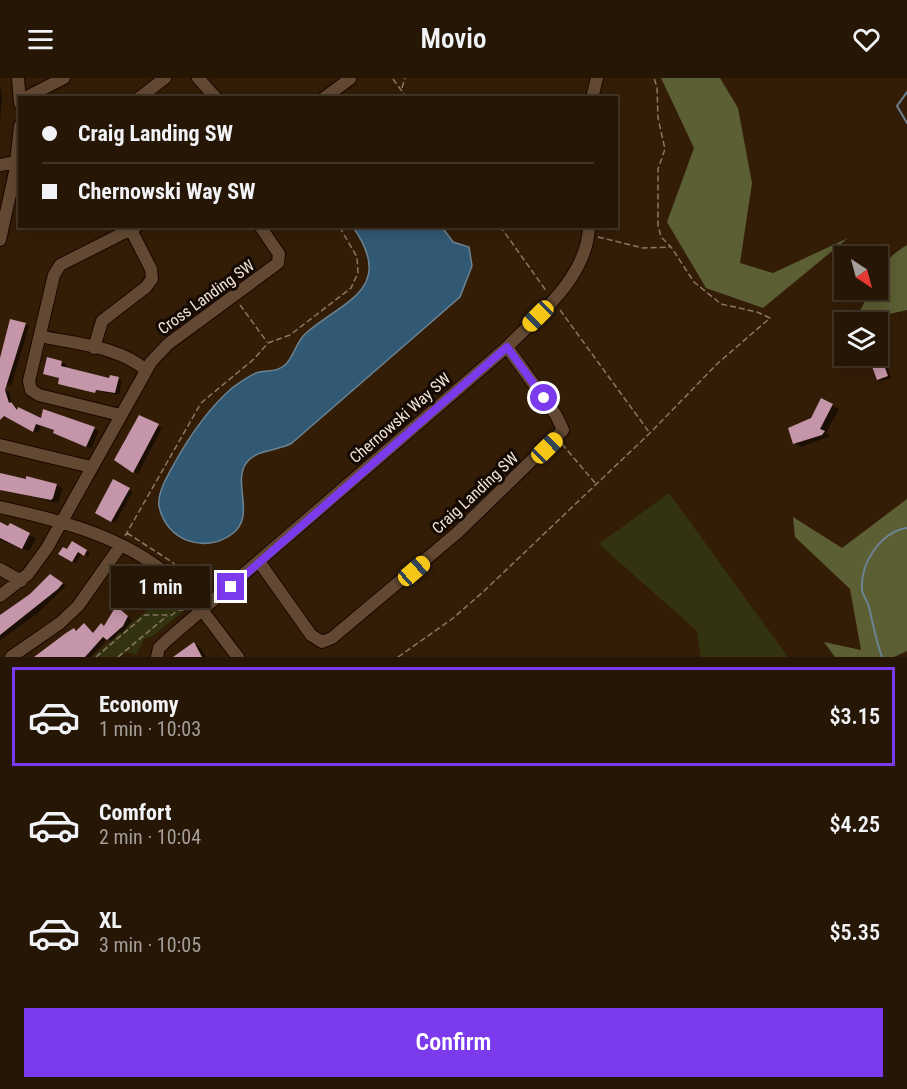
<!DOCTYPE html>
<meta charset="utf-8">
<style>
:root{--surface:#261605;--page:#2e1f0f;--text:#f1f3f6;--muted:#a49f9a;--line:#423527;--accent:#7c3aed}
body{margin:0;font-family:"Roboto Condensed",sans-serif;background:var(--page);color:var(--text);height:100vh;display:flex;flex-direction:column;font-size:22px;white-space:nowrap}
*{box-sizing:border-box;margin:0}
p{font-size:20px;color:var(--muted)}
.icon{flex:none;width:33px;height:33px;fill:none;stroke:currentColor;stroke-width:2;stroke-linecap:round;stroke-linejoin:round}
.map{position:relative;height:579px;overflow:hidden}
.details{display:flex;flex-direction:column;background:var(--surface);flex:1}
.details>*{flex:none}
.banner{position:absolute;left:18px;top:18px;width:600px;height:132px;border-radius:0px;box-shadow:0 3px 15px #0003,0 0 0 2px var(--line);display:grid;align-content:center;height:132px;padding:0 24px;background:var(--surface)}
.needle{width:39px;rotate:144deg}
.tools{position:absolute;left:834px;top:168px;display:grid;gap:12px}
.tools a{display:grid;place-items:center;width:54px;height:54px;border-radius:0px;background:var(--surface);box-shadow:0 3px 15px #0003,0 0 0 2px var(--line);font-size:30px}
.end{position:absolute;width:27px;height:27px;margin:-14px;border:8px solid #7c3aed;background:#fff;box-shadow:0 0 0 3px #fff}
.from{border-radius:50%}
.bubble{position:absolute;height:42px;border-radius:0px;background:var(--surface);box-shadow:0 3px 15px #0003,0 0 0 2px var(--line);font-size:20px;font-weight:600;line-height:42px;text-align:center}
.car{position:absolute;width:18px;height:36px;margin:-18px -9px;border-radius:8px;box-shadow:0 0 4px 2px #0007;background:linear-gradient(#f5c518 24%,#345 0 40%,#f5c518 0 76%,#345 0 86%,#f5c518 0)}
.banner b{display:flex;align-items:center;gap:21px;height:57px;font-size:22px}
.banner b+b{border-top:2px solid var(--line)}
.banner i{width:15px;height:15px;background:var(--text)}
ul{padding:10px 0 0;list-style:none}
li{display:flex;align-items:center;gap:18px;height:99px;margin:0 12px 9px;padding:0 12px;border:3px solid transparent;border-radius:0px}
li div{flex:1}
li b{display:block;font-size:22px}
li em{font-style:normal;font-weight:600}
li.active{border-color:var(--accent)}
li>.icon{width:54px;height:54px;stroke-width:1.5}
.button{display:flex;gap:12px;margin-top:auto;padding:12px 24px}
.button a{flex:1;height:69px;border-radius:0px;background:var(--accent);color:#fff;font-size:24px;font-weight:600;line-height:69px;text-align:center}
header{display:flex;justify-content:space-between;align-items:center;height:78px;padding:0 24px;background:var(--surface);font-size:27px;font-weight:600}
.map>svg:first-child{display:block}
</style>
<header><svg class="icon" aria-label="menu" viewBox="0 0 24 24"><path d="M4 6h16M4 12h16M4 18h16"/></svg>Movio<svg class="icon" aria-label="heart" viewBox="0 0 24 24"><path d="M12 20l-8-8c-3-5 5-10 8-4 3-6 11-1 8 4z"/></svg></header>
<div class="map">
<svg width="907" height="579" viewBox="0 0 907 579">
<rect width="100%" height="100%" fill="#331d07"/>
<path fill="#33340f" d="M669,415L788,579H701L697,553L599,466Z
M166,516L182,530L181,535L154,557L144,561L136,577L127,574L120,579H92Z"/>
<path fill="#5c5e33" d="M661,0H720L738,30L752,105L740,185L773,195L848,160L763,230L706,210L667,144L694,70Z
M907,167V232L854,244L871,212H878C878,188 888,179 907,167Z
M907,421V573L894,579H835L824,564L861,572L850,511L795,459L793,439L842,470Z"/>
<path fill="#325974" stroke="#6c8392" stroke-width="1.5" d="M353,149H442L453,164L469,169L472,188L460,219L292,365C278,373 258,371 247,384C231,404 257,438 232,456C205,476 166,463 159,428C157,415 168,397 174,386C190,357 207,332 232,310C239,305 251,296 259,294C269,292 277,294 285,287C294,279 296,264 305,256C342,223 397,212 353,149Z"/>
<path fill="#0007" d="M0,6L2,20L0,44Z
M25,246L29,248L11,308L0,305V285Z
M881,281L885,283L891,300L882,303L878,301Z
M62,284L66,286L65,290L111,302L118,300L122,303L119,317L64,307L61,301L45,296Z
M4,312L9,314L12,326L18,332L42,342L44,333L99,353L91,371L59,357L55,352L41,348L38,355L10,340L3,339L0,335V313Z
M822,322L839,331L826,355L830,358L801,369L794,365Z
M140,339L162,350L138,396L116,382Z
M0,396L57,407L63,411L58,425L0,411Z
M114,403L133,414L115,445L97,434Z
M0,446L36,460L29,473L0,462Z
M72,465L90,475L88,479L82,475L76,485L60,475L67,473Z
M55,500L66,508L38,535L0,562V537Z
M150,508L158,514L147,528L135,520Z
M120,533L132,542L122,556L119,554L112,563L107,561L91,579H37L74,551L78,553L84,547L94,556L105,549Z
M194,566L200,569L206,579H180Z"/>
<g fill="none" stroke-linecap="round" stroke-linejoin="round">
<path stroke="#6c8392" stroke-width="2" d="M907,14L897,28L907,45
M882,579C876,563 873,546 869,529C868,524 863,518 862,512C860,486 880,454 907,450"/>
</g>
<path fill="#c596aa" d="M10,241L26,245L5,312L9,325L11,324L17,332L18,329L41,340L43,331L95,349L86,369L53,355L54,352L36,346L33,354L4,338L0,342V280Z
M47,279L62,283L61,288L109,300L110,297L119,299L115,315L96,312L95,315L58,306L59,300L43,296Z
M881,279L888,298L877,302L870,283Z
M821,320L833,326L820,351L825,353L822,357L793,366L788,350L811,340Z
M139,337L159,346L133,395L114,382Z
M0,395L26,401V398L57,406L53,420L51,422L0,412Z
M113,401L130,410L111,444L95,435Z
M0,444L8,448L10,445L30,455L22,471L0,460Z
M72,463L87,472L84,478L78,474L72,484L58,476L63,469L67,471Z
M50,496L63,505L58,511L0,557V537L30,516Z
M146,504L155,511L142,527L133,520Z
M116,528L128,538L123,548L107,562L103,559L85,579H34L66,555L74,550L76,553L84,545L93,555L101,545L104,548Z
M194,564L202,579H173Z"/>
<g fill="none" stroke-linecap="round" stroke-linejoin="round">
<defs>
<path id="minor" d="M18,0L20,25
M198,0L216,20
M25,20L64,0
M139,20L165,0
M324,20L350,1
M592,20L597,0
M0,87L20,83
M0,162L15,94L20,48
M40,258C75,266 118,268 146,292
M94,270L102,243L146,209L152,201L151,191L131,152
M120,337L39,317L31,312L29,303L54,197L60,187L137,148
M0,367L91,389
M0,429C63,443 123,458 173,501C198,523 217,553 238,579
M260,485L311,557L322,564L332,560L457,455L563,352L556,337L507,269
M0,491L21,503
M0,518L28,496L47,470L151,284L168,266L278,185L279,176L260,148
M11,579L60,545L78,528L121,467
M157,579L159,570L166,563L507,269C539,237 588,198 589,148"/>
</defs>
<use href="#minor" stroke="#1a0600" stroke-width="14"/>
<path stroke="#8a7765" stroke-width="1.5" stroke-dasharray="6 3" stroke-linecap="butt" d="M393,1L407,20
M402,10L405,0
M500,148L547,214
M598,159L643,170L670,169
M240,227L267,264
M560,232L649,354
M562,366L596,406
M127,455L172,484L207,514
M125,458L201,325L254,281L268,265L290,257L351,210L358,195L357,179L339,148
M96,579L145,537H172L178,532H185
M118,579L167,538
M398,579L452,541L483,514L650,355L718,285L770,240L757,234L721,226L694,204L671,169L661,159L658,147V91L665,71L658,40L657,9L654,0"/>
<use href="#minor" stroke="#634933" stroke-width="12"/>
</g>
<g fill="none" stroke-linecap="round" stroke-linejoin="round">
<path stroke="#7c3aed" stroke-width="8" d="M231,509L507,269L544,320"/>
</g>
<g text-anchor="middle" dominant-baseline="central" stroke-width="6" stroke-linejoin="round" paint-order="stroke">
<g font-size="16" fill="#f4e4d7" stroke="#140a03">
<text transform="translate(206 219) rotate(-36)">Cross Landing SW</text>
<text transform="translate(400 340) rotate(-41)">Chernowski Way SW</text>
<text transform="translate(475 415) rotate(-43)">Craig Landing SW</text>
</g>
</g>
</svg>
<div class="tools">
<a><svg class="needle" viewBox="-14 -14 28 28"><path d="M0-13l5 13h-10z" fill="#e53935"/><path d="M0 13l5-13h-10z" fill="#a49f9a"/></svg></a>
<a><svg class="icon" aria-label="layers" viewBox="0 0 24 24"><path d="M12 4l9 5-9 5-9-5zM3 14l9 5 9-5"/></svg></a>
</div>
<i class="end from" style="left:544px;top:320px"></i>
<i class="end" style="left:231px;top:509px"></i>
<div class="bubble" style="left:111px;top:488px;width:99px">1 min</div>
<i class="car" style="left:538px;top:238px;rotate:225deg"></i>
<i class="car" style="left:547px;top:370px;rotate:46deg"></i>
<i class="car" style="left:414px;top:493px;rotate:49deg"></i>
<div class="banner">
<b><i class="from"></i>Craig Landing SW</b>
<b><i></i>Chernowski Way SW</b>
</div>
</div>
<section class="details">
<ul>
<li class="active"><svg class="icon" aria-label="car" viewBox="0 0 24 24"><path d="M5 17H2v-5l4-1 3-4h7l3 4 3 1v5h-3M9 17h6M6 11h13"/><circle cx="7" cy="17" r="2"/><circle cx="17" cy="17" r="2"/></svg><div><b>Economy</b><p>1 min · 10:03</p></div><em>$3.15</em></li>
<li><svg class="icon" aria-label="car" viewBox="0 0 24 24"><path d="M5 17H2v-5l4-1 3-4h7l3 4 3 1v5h-3M9 17h6M6 11h13"/><circle cx="7" cy="17" r="2"/><circle cx="17" cy="17" r="2"/></svg><div><b>Comfort</b><p>2 min · 10:04</p></div><em>$4.25</em></li>
<li><svg class="icon" aria-label="car" viewBox="0 0 24 24"><path d="M5 17H2v-5l4-1 3-4h7l3 4 3 1v5h-3M9 17h6M6 11h13"/><circle cx="7" cy="17" r="2"/><circle cx="17" cy="17" r="2"/></svg><div><b>XL</b><p>3 min · 10:05</p></div><em>$5.35</em></li>
</ul>
<div class="button"><a>Confirm</a></div>
</section>
